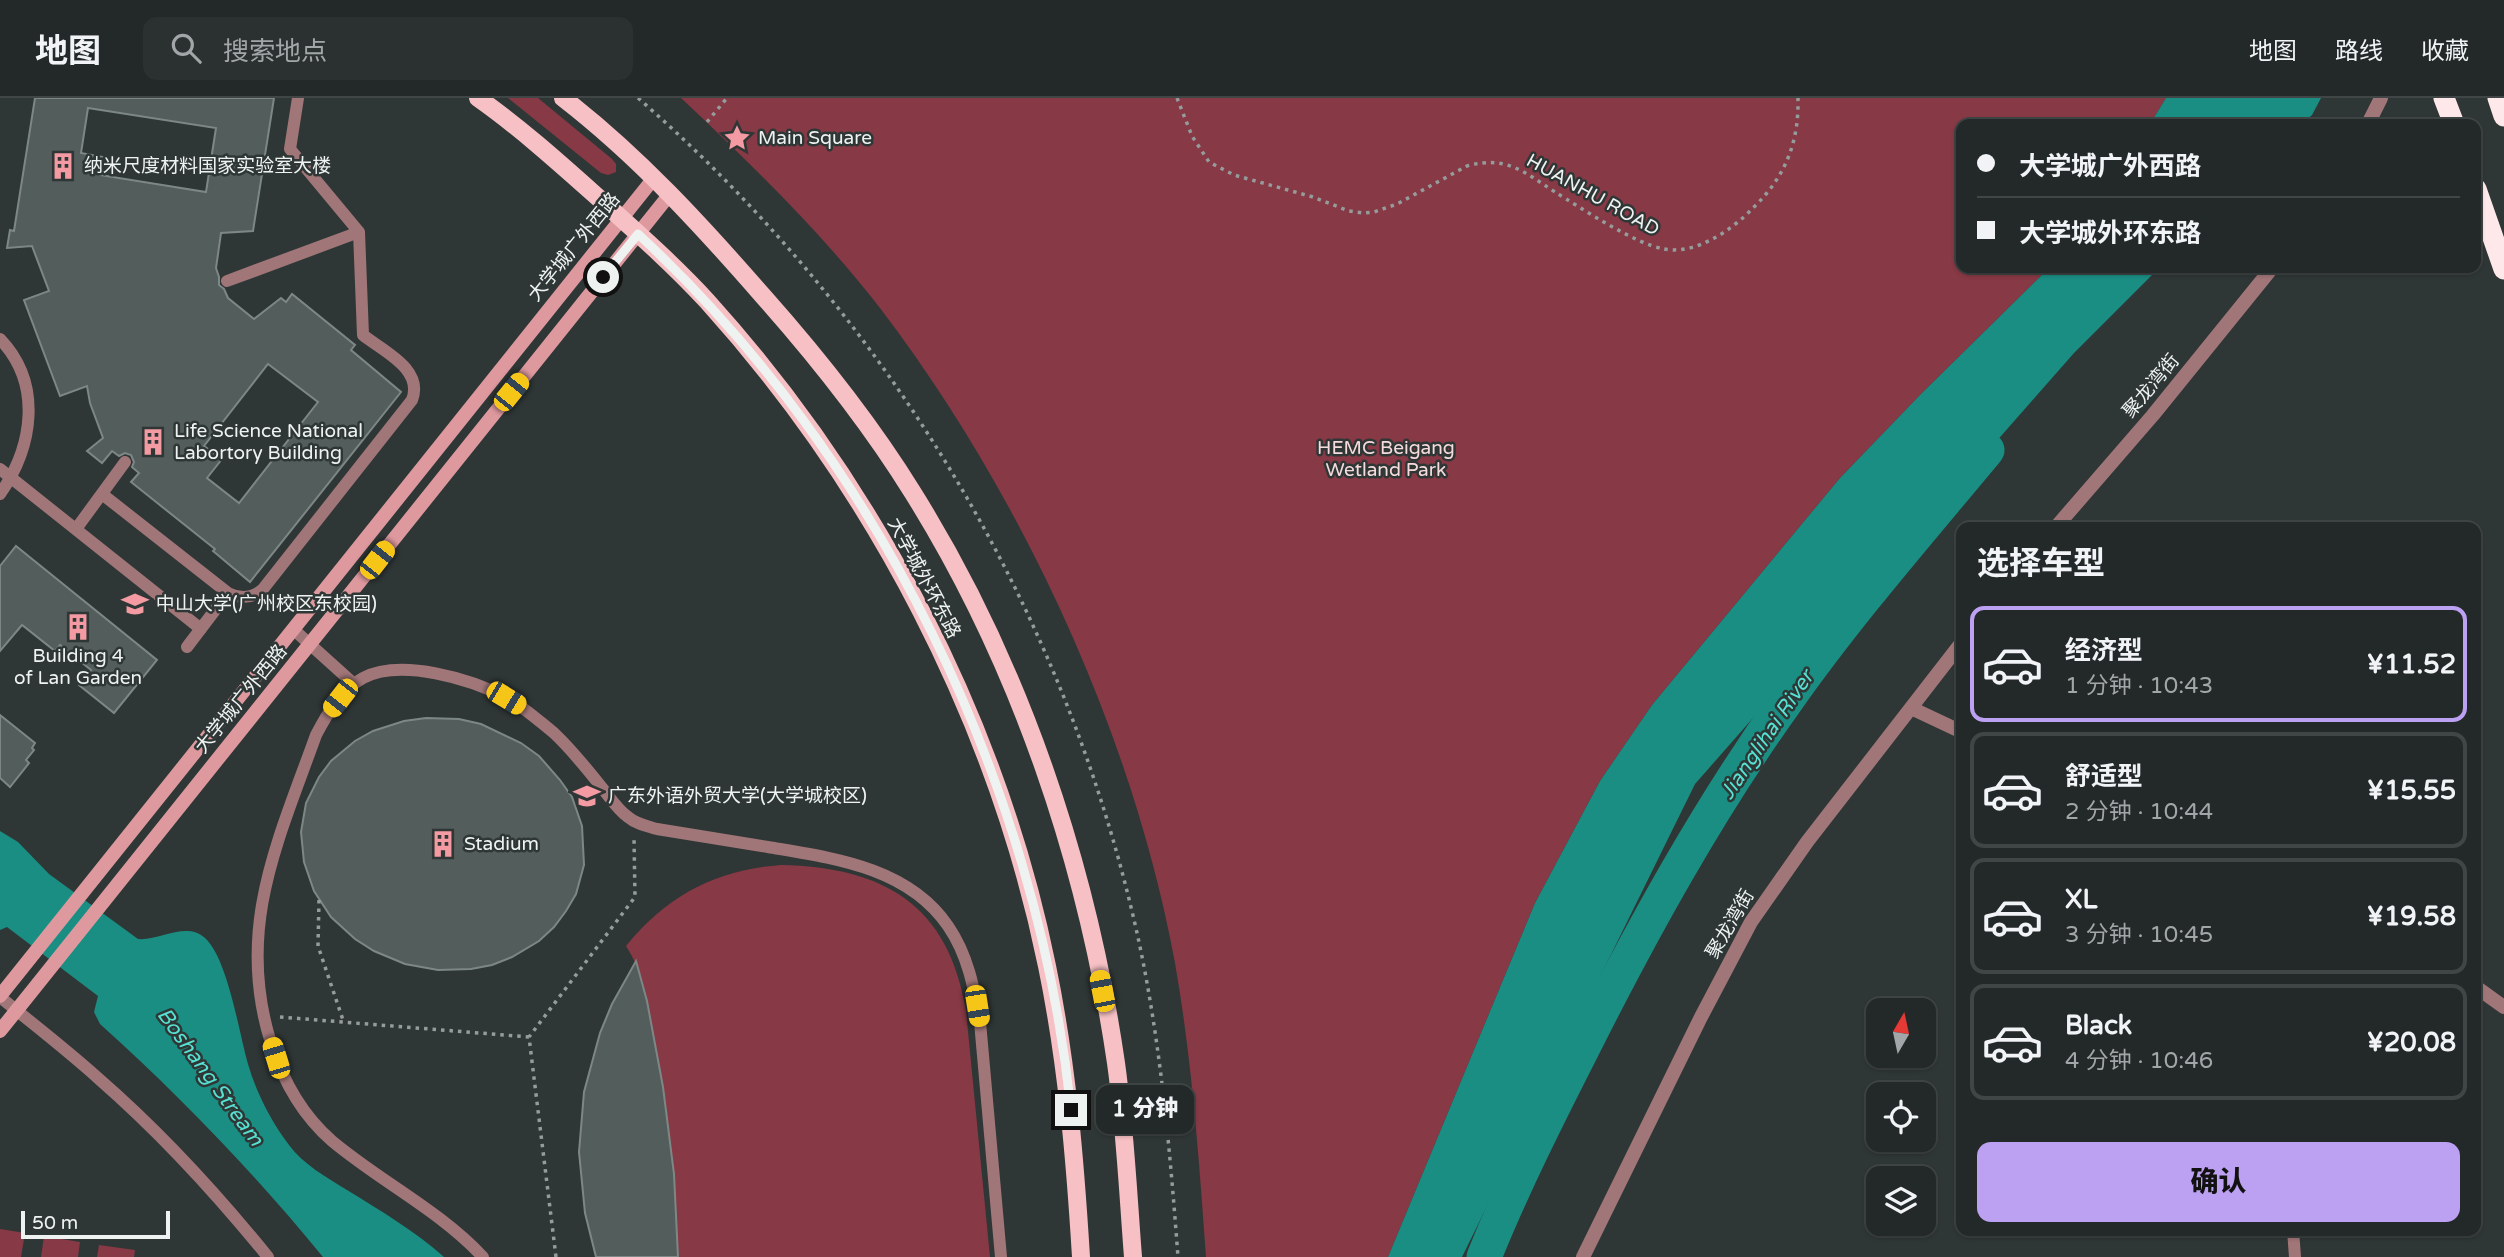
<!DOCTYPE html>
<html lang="zh">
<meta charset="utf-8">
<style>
:root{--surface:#232928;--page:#2b3130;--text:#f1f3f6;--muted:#a3a6a8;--line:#404545;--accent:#bca0f2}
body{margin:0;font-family:"Varela Round","Noto Sans SC",sans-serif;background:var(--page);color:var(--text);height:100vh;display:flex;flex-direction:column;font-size:26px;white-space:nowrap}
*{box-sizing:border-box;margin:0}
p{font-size:23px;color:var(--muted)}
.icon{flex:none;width:38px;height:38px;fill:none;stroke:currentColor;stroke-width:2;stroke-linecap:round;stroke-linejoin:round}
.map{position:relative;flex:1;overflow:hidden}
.side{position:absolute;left:1956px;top:424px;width:525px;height:714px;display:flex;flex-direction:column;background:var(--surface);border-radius:14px;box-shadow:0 2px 5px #0004,0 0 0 2px var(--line)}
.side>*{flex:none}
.hud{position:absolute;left:1956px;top:21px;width:525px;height:154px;border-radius:14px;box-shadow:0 2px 5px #0004,0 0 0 2px var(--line);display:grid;align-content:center;height:154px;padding:0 21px;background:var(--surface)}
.needle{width:46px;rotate:9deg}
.fabs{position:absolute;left:1866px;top:900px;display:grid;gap:14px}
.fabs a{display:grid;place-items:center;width:70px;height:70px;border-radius:14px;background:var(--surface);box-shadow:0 2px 5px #0004,0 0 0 2px var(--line);font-size:35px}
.scale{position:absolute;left:21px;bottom:18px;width:149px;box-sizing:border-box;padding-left:7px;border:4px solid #eef3f2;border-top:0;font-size:19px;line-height:24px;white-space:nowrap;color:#eef3f2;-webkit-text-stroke:5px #2f3736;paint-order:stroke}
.end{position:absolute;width:32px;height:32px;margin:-16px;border:9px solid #eef3f2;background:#111;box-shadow:0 0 0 4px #111}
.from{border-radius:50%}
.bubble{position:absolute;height:49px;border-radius:14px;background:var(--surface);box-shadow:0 2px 5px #0004,0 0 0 2px var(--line);font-size:23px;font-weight:800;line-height:49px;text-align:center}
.car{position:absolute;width:21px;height:42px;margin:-21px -10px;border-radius:9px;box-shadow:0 0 5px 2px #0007;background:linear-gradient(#f5c518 24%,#345 0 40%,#f5c518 0 76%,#345 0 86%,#f5c518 0)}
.hud b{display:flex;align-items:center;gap:24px;height:66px;font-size:26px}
.hud b+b{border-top:2px solid var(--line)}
.hud i{width:18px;height:18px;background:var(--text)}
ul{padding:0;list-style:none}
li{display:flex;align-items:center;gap:21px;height:116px;margin:0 14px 10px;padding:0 7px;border:4px solid var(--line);border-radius:14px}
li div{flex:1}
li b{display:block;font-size:26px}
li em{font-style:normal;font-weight:800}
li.current{border-color:var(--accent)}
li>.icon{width:63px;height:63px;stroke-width:1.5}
h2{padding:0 21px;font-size:32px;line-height:84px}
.action{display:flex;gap:14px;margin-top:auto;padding:14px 21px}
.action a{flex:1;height:80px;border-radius:14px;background:var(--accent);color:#111;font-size:28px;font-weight:800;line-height:80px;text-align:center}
header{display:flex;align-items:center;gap:42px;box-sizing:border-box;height:98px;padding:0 35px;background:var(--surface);border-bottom:2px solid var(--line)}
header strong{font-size:33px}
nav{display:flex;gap:38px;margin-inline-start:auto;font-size:24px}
.search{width:490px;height:63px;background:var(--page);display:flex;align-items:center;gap:18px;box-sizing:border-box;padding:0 24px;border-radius:14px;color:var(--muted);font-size:26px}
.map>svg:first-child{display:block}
</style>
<header>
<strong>地图</strong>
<div class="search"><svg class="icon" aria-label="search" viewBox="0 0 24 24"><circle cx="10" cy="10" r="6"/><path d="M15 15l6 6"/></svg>搜索地点</div>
<nav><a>地图</a><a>路线</a><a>收藏</a></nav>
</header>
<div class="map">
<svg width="2504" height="1159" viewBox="0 0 2504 1159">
<rect width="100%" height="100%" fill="#2f3736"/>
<path fill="#873945" d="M508,0H538L612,61L616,66V74L608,77L601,75Z
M681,0H2166L2150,26H1962V170H2049L1921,296L1840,380L1652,607L1600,683L1535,805L1388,1159H1206C1199,1061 1192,962 1175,865C1133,636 1021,395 880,210C821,134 751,66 681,0Z
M781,767C884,769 949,807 966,913L990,1159H678C675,1085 668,1013 654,940C648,908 644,875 626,848C668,797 716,772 781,767Z
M0,1131L25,1135L21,1159H0Z
M44,1138L80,1144L78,1159H41Z
M99,1147L135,1152L134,1159H97Z"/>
<path fill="#1a8e83" d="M2166,0H2321L2312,17L2302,26H2150Z
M2049,170H2159L2074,255L1695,686L1462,1159H1388L1535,805L1600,683L1652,607L1840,380L1921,296Z
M0,733L18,744L49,776L138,841C160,843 186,823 205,840C228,861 239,935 248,966C256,994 271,1023 289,1047C304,1067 326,1079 347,1092C381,1113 415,1133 444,1159H323C255,1076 180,998 100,926L94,914L98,898L7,829L0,832Z"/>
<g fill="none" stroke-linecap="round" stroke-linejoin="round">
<path stroke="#1a8e83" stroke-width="35" d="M1484,1159C1513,1087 1548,1018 1583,949C1643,830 1708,712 1786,603C1848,515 1919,434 1987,352"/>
</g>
<path fill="#535d5b" stroke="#7d8785" stroke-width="2" fill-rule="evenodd" d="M35,0H274L253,133L221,135L216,170L219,179V187L224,191L228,200L254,221L281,200L286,204L292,196L355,247L351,252L401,294L250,484L213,453L215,451L131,384L139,375L132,369L134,364L131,357L125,355L119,358L112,353L102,365L87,353L103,340L90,305L87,288L60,298L24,202L49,193L32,148L7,150L10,132L14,133ZM88,10L216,30L206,94L100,77L103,59L81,55ZM268,266L318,304L239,405L207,380L222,361L204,348Z
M16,448L157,562L114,615L79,587L91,572L60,547L55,553L22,527L0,553V468Z
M0,617L35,645L32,650L34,652L26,662L29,665L10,689L0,680Z
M426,620L459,621L481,626L521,645L539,658L560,682L572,699L582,728L584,767L576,796L566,813L554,829L539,843L512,859L492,867L471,871L438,872L405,866L374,853L355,841L331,819L314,793L304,764L301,734L306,705L319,679L331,663L355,643L373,633L404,623Z
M636,863L647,903L663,989L674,1076L678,1159H596L585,1115L579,1054L584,994L600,935L612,906Z"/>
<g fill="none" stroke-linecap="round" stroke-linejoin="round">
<path stroke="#959c9b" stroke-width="3.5" stroke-dasharray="3.5 5" stroke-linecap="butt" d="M638,0C890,220 1068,517 1139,844C1161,948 1170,1053 1178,1159
M1177,0L1192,38L1209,64L1234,77L1313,99L1349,113L1363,115L1374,114L1397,106L1467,68C1506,57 1524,74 1555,94C1581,110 1635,146 1664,151C1696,157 1732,132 1753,110C1785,79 1799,45 1798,0
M707,24L727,0
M319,802L318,848L344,925
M280,919L529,939
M556,1159L529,939L635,799L634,740"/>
<path stroke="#a17679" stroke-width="12" d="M227,183L359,134
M0,241C43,286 33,349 0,396
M0,371L201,531
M102,396L228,495C240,501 253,500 263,491L412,302C424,271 383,253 363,237L359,134L290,51L298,0
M76,431L125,364
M293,531L354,586
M187,549L228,495
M0,899C33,926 67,952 99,981C161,1035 216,1095 268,1159
M2293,1132L2295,1159
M483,1159C439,1112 381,1084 332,1043C301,1016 283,983 271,945C235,831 278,743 316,637C327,616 341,592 363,580C401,560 471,581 507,600C524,609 539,623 554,635C572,652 588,672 603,691C611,701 618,712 628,719C636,726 647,728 657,731C694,737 731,743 768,749C833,760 908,769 948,828C968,857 974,890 980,924L1001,1159"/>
<path stroke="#a17679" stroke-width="14" d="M2368,26L2381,0
M2056,429L2153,317L2272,170
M1911,610L1962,634
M2476,889L2504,909
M1583,1159L1701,919L1751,824L1807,744L1962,544"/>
<path stroke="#de999f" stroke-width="14" d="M0,898L654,80
M0,933L670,96"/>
<path stroke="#f6c0c4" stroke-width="18" d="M478,0C519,29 556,62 593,95C632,130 672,165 707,203C875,389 997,623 1047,868C1067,965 1075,1061 1081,1159
M563,0C638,58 701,127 763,198C818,260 869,324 913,395C1020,566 1087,766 1116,965C1125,1029 1128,1095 1133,1159"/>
<path stroke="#fee8ea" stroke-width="21" d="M2444,0L2454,26
M2498,0L2504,18
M2476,91L2504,171"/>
</g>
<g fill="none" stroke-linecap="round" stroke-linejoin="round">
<path stroke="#eef3f2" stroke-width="9" d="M603,179L638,136C879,359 1037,686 1071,1012"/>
</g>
<defs>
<symbol id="sight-bare" viewBox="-9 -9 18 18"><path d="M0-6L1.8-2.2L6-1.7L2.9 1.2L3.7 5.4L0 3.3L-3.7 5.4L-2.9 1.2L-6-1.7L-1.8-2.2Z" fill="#f49aa3" stroke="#2f3736" stroke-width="2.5" paint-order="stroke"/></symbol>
<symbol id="building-bare" viewBox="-9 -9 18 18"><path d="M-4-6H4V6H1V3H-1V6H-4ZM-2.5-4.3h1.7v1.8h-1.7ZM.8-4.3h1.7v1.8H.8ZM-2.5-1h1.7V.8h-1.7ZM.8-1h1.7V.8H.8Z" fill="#f49aa3" stroke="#2f3736" stroke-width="2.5" paint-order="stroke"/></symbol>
<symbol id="university-bare" viewBox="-9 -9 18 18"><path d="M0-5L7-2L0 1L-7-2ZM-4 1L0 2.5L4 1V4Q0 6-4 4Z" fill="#f49aa3" stroke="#2f3736" stroke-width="2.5" paint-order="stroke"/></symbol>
</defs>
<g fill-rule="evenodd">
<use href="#sight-bare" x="718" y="21" width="38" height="38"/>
<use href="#building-bare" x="44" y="49" width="38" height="38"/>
<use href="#building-bare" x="134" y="325" width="38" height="38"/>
<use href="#university-bare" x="116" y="487" width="38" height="38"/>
<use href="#building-bare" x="59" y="510" width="38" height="38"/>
<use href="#university-bare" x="568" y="679" width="38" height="38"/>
<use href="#building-bare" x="424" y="727" width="38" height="38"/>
</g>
<g text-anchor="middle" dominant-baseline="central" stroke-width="5" stroke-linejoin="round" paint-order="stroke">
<g font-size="19" fill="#eef3f2" stroke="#2f3736" text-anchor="start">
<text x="758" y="40">Main Square</text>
<text x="84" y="68">纳米尺度材料国家实验室大楼</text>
<text x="174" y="333">Life Science National<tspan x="174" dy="22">Labortory Building</tspan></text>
<text x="156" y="506">中山大学(广州校区东校园)</text>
<text x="78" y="558" text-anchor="middle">Building 4<tspan x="78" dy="22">of Lan Garden</tspan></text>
<text x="608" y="698">广东外语外贸大学(大学城校区)</text>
<text x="464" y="746">Stadium</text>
</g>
<g font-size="19" fill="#eef3f2" stroke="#2f3736">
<text transform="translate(1593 97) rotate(29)">HUANHU ROAD</text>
<text transform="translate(574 149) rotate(-51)">大学城广外西路</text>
<text transform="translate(2151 288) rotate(-50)">聚龙湾街</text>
<text transform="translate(924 480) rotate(62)">大学城外环东路</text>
<text transform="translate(241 601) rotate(-51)">大学城广外西路</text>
<text transform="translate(1730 826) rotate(-60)">聚龙湾街</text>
</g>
<g font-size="19" fill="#f6dbdc" stroke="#2f3736">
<text x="1386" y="350">HEMC Beigang<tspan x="1386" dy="22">Wetland Park</tspan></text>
</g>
<g font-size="21" font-style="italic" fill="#57e1d2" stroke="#2f3736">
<text transform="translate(1767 637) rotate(-56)">Jianglihai River</text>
<text transform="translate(210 979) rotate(54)">Boshang Stream</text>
</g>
</g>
</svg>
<div class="fabs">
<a><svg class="needle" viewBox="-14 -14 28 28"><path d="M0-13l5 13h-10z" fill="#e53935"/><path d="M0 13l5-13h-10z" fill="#a3a6a8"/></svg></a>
<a><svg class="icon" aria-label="locate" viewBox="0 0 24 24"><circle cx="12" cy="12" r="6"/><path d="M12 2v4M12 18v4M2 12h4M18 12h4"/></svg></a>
<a><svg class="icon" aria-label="layers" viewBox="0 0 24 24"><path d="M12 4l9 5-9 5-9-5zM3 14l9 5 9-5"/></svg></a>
</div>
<div class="scale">50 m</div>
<i class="end from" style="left:603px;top:179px"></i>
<i class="end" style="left:1071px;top:1012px"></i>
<div class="bubble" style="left:1096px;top:987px;width:98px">1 分钟</div>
<i class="car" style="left:511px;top:294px;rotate:39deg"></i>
<i class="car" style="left:377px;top:462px;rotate:38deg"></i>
<i class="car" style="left:340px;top:600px;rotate:218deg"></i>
<i class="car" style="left:506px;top:600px;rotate:121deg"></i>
<i class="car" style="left:1102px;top:893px;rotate:349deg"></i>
<i class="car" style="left:977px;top:908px;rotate:171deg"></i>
<i class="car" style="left:276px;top:960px;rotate:343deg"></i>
<div class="hud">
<b><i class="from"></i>大学城广外西路</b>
<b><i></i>大学城外环东路</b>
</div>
<section class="side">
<h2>选择车型</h2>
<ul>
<li class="current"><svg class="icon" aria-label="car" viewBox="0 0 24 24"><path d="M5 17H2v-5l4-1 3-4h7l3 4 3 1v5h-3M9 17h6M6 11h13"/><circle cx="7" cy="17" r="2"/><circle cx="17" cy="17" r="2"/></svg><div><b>经济型</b><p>1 分钟 · 10:43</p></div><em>¥11.52</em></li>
<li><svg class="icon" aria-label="car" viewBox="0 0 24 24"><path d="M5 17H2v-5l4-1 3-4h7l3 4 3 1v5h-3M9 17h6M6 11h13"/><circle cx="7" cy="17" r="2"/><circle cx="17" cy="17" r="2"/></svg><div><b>舒适型</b><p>2 分钟 · 10:44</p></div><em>¥15.55</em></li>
<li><svg class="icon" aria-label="car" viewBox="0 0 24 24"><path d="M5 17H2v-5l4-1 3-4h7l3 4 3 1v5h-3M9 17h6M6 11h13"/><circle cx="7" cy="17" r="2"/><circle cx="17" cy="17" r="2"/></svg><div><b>XL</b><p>3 分钟 · 10:45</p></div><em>¥19.58</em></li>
<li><svg class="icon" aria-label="car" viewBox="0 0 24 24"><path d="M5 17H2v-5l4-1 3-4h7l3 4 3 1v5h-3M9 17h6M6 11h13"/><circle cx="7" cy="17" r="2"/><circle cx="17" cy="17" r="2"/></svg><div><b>Black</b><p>4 分钟 · 10:46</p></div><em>¥20.08</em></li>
</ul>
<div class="action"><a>确认</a></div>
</section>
</div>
